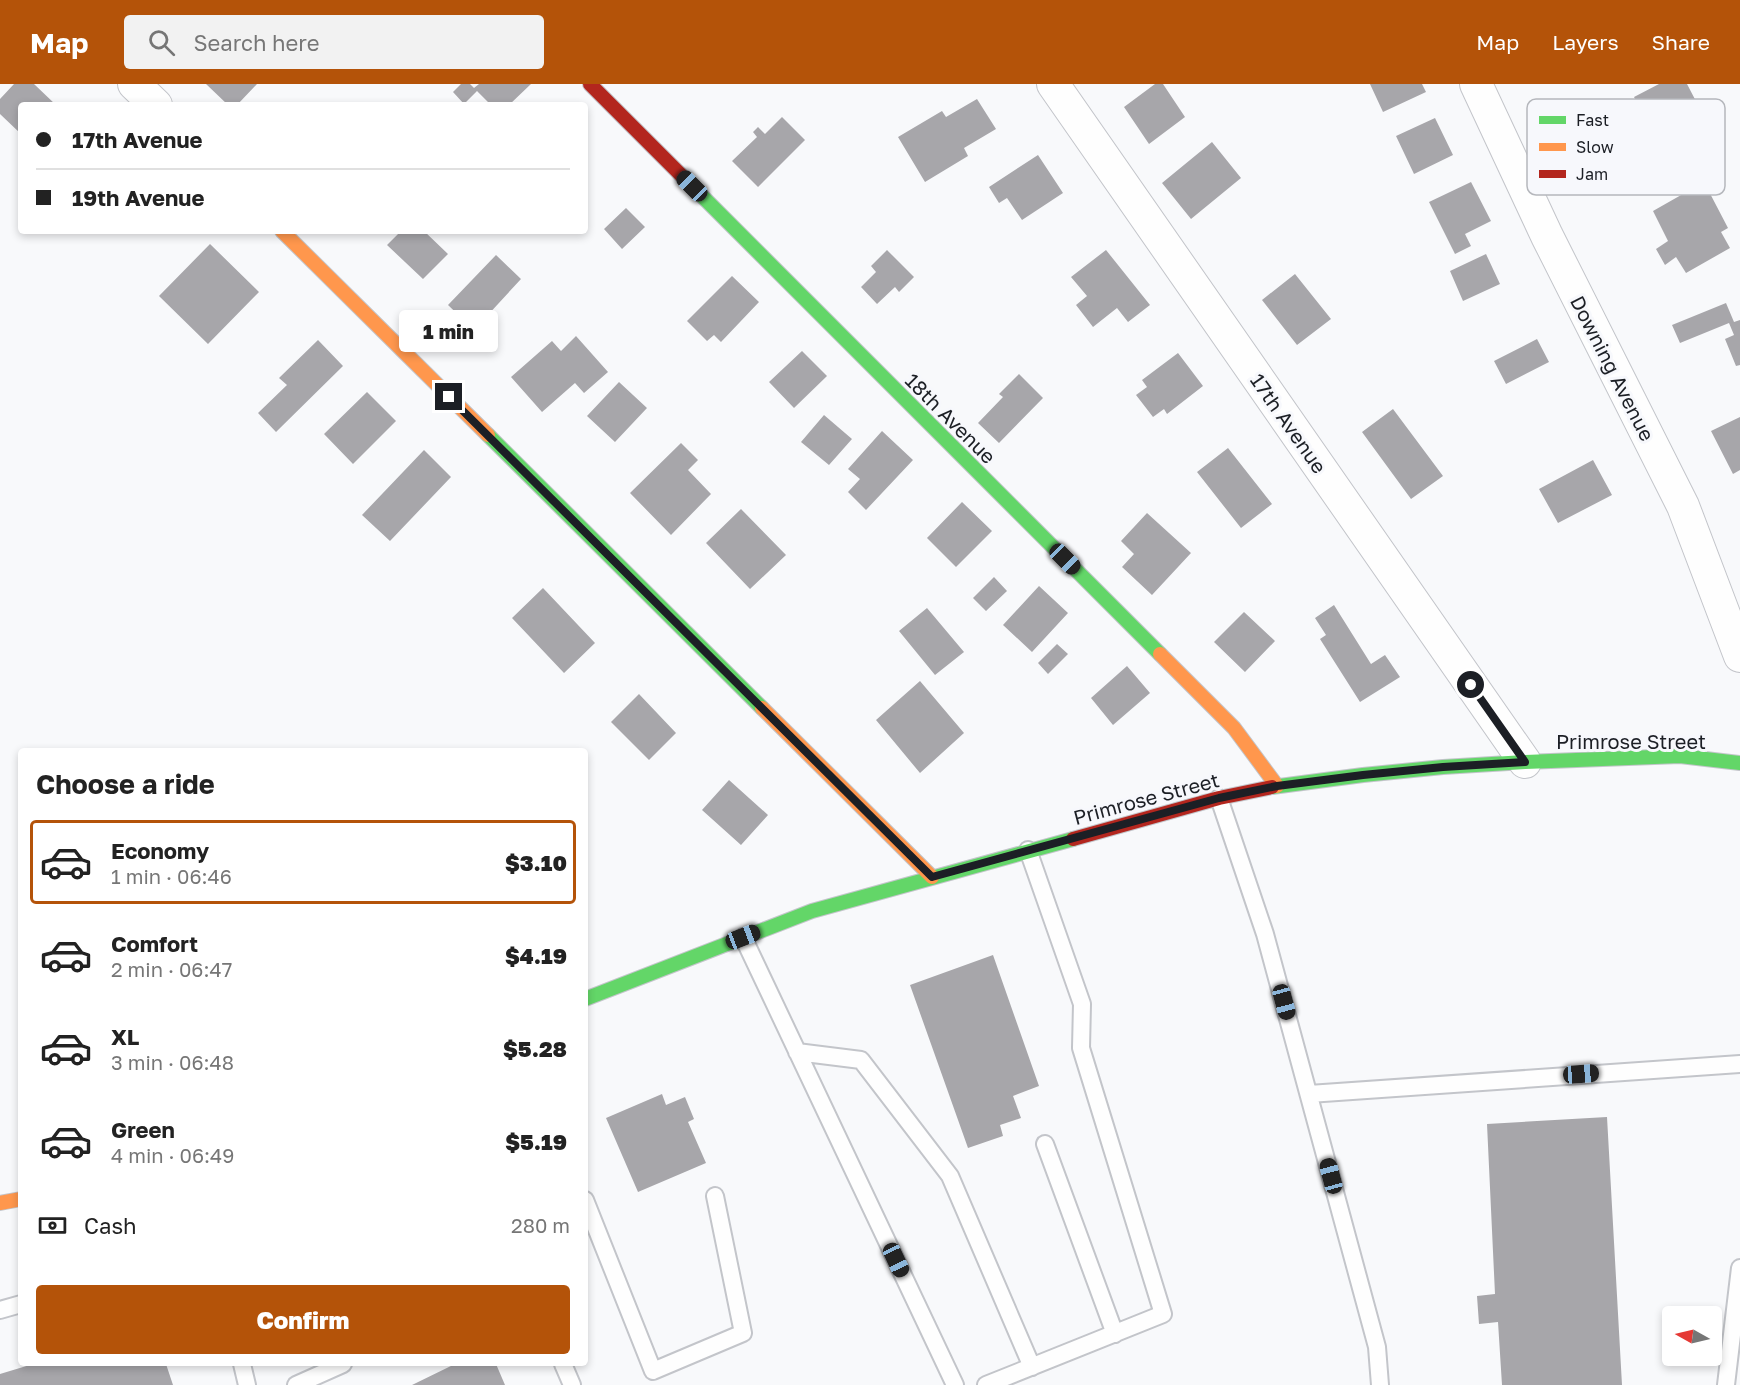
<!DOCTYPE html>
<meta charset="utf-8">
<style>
:root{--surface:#fff;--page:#f2f2f2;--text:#222;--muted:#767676;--line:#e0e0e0;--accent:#b45309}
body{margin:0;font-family:"Golos Text",sans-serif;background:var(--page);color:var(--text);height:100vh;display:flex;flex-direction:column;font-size:22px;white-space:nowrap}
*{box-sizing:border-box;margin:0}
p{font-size:20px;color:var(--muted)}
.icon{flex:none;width:33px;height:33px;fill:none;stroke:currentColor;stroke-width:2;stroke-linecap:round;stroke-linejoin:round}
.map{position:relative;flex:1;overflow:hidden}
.side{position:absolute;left:18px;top:664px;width:570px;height:618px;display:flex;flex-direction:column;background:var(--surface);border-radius:6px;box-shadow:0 3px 9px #0003}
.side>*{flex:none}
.top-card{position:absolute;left:18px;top:18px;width:570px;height:132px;border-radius:6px;box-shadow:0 3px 9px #0003;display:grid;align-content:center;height:132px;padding:0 18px;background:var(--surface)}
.needle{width:39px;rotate:278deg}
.controls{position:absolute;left:1662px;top:1222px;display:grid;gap:12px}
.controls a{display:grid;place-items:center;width:60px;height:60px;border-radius:6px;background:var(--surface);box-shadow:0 3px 9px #0003;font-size:30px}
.end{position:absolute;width:27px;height:27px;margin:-14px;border:8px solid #1c1f25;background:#fff;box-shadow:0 0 0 3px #fff}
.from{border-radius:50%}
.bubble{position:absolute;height:42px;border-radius:6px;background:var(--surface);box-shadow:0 3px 9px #0003;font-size:20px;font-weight:800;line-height:42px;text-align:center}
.car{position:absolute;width:18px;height:36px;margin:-18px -9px;border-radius:8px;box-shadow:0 0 4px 2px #0007;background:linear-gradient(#222 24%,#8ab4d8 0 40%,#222 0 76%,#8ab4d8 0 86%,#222 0)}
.top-card b{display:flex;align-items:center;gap:21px;height:57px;font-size:22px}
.top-card b+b{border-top:2px solid var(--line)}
.top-card i{width:15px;height:15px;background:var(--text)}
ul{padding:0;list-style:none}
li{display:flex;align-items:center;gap:18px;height:84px;margin:0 12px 9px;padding:0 6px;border:3px solid transparent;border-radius:6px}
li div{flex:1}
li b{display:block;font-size:22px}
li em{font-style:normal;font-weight:800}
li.active{border-color:var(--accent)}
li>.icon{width:54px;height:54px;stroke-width:1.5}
h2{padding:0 18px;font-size:27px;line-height:72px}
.pay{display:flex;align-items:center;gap:15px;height:66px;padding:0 18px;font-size:22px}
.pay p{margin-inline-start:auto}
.cta{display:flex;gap:12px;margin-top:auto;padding:12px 18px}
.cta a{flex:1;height:69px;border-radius:6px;background:var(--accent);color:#fff;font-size:24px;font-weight:800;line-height:69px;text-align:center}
header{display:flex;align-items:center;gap:36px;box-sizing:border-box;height:84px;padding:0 30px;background:var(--accent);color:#fff}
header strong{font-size:28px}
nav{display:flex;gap:33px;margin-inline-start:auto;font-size:21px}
.search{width:420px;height:54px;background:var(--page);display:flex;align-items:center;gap:15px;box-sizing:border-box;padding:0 21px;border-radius:6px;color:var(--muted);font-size:22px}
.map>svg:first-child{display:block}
</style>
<header>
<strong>Map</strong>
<div class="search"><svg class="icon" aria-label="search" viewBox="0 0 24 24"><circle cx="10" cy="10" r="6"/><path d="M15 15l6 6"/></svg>Search here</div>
<nav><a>Map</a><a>Layers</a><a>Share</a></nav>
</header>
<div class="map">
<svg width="1740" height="1301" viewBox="0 0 1740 1301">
<rect width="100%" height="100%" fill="#f8f9fb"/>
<path fill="#a7a6aa" d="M14,0H34L56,21H21V50L0,30V15Z
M206,0H257L237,21H228Z
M461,0H470L474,4L479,0H531L509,21H491L477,7L464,20L453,8Z
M1155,0H1163L1185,33L1149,60L1124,23Z
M1370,0H1422L1426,8L1383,28Z
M1659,0H1687L1699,23L1651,46L1634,13Z
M977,15L996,45L964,64L968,72L925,98L898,53L942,27L946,33Z
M782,33L805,56L758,103L732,77L757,53L753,48L758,43L765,50Z
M1435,34L1453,71L1414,90L1396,52Z
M1212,58L1241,94L1191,135L1162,99Z
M1038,71L1063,109L1022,136L1007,114L999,119L989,103Z
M1471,98L1491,137L1465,150L1471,162L1455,170L1429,118Z
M1704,98L1728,144L1721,148L1730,164L1686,189L1676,173L1665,181L1656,165L1668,157L1653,127Z
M626,124L645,143L622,165L604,145Z
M401,147H424L448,170L423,195L387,161Z
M210,160L259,208L208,260L159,212Z
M887,166L914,193L899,208L895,203L877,220L861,203L876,188L871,182Z
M1106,166L1150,221L1128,238L1117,224L1093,243L1076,221L1087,212L1071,193Z
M1486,170L1500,200L1463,217L1450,187Z
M496,171L521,195L474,246L448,221Z
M1295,190L1331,235L1297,261L1262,216Z
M732,192L759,218L721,258L714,251L707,257L687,237Z
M1726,219L1734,238L1740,236V281L1736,282L1725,255L1734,251L1729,239L1680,259L1672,241Z
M576,252L608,288L584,309L575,299L542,328L511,293L552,257L561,267Z
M1537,255L1549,278L1506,300L1494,277Z
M318,256L343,282L276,348L258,329L287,301L279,294Z
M802,267L827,292L794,324L769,298Z
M1178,269L1203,302L1167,330L1164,325L1153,333L1136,311L1147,303L1142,296Z
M1019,290L1043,314L999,359L978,339L1003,313L999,310Z
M619,298L647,324L615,358L587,332Z
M367,308L396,337L353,380L324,350Z
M1393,325L1443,392L1411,415L1362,348Z
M824,331L852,355L829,381L801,358Z
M1740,333V386L1733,390L1711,347Z
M882,347L913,376L866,426L848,408L860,395L848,385Z
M681,359L698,376L688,386L711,410L671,451L630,409Z
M1228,364L1272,420L1241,444L1197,388Z
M424,366L451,393L390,457L362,431Z
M1593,376L1612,411L1558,439L1539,405Z
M962,418L992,447L956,483L927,454Z
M741,425L786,471L750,505L706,459Z
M1147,429L1191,469L1152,511L1122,483L1134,470L1121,457Z
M994,493L1007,507L986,527L973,514Z
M1039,502L1068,529L1032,568L1003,541Z
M543,504L595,559L564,589L512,534Z
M1334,521L1371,580L1385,571L1400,593L1360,618L1320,555L1326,551L1315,534Z
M927,524L964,568L935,591L899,547Z
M1244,528L1275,557L1245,588L1214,558Z
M1057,560L1068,570L1048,590L1038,579Z
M1127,582L1150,609L1113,641L1091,614Z
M920,597L964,649L920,689L876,636Z
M639,610L676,649L649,676L611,638Z
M729,696L768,731L741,761L702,726Z
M993,871L1039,1002L1013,1012L1021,1034L1000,1041L1003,1052L968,1064L910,901Z
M662,1010L666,1021L685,1013L694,1035L688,1038L706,1079L638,1108L606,1034Z
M1607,1033L1622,1301H1502L1498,1238L1479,1240L1477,1212L1495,1210L1487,1040Z
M33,1280H166L173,1301H0V1290Z
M455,1280H496L505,1301H412Z"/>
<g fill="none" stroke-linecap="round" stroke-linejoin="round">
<defs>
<path id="lane" d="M1219,714L1265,850L1377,1263L1380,1301
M743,853L955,1301
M797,968L861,976L950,1092L1032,1283
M1309,1010L1740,980
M1045,1060L1115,1250
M585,1116L653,1287L743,1249L715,1112
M0,1226L21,1220
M242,1280L247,1301
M563,1280L572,1301
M296,1301L343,1280
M986,1301L1163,1230L1081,964L1082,920L1028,766
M1726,1301L1740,1184"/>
<path id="street" d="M134,0L156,21
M1053,0L1525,678
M1476,0L1547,152L1683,422L1740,572"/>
<path id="fast" d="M690,100L1160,570
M488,351L762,624
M1272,703L1363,691L1443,683L1525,678L1680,672L1740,679
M585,915L812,827L1073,755"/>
<path id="slow" d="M282,147L488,351
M1160,570L1234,644L1277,702
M762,624L932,793
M0,1119L21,1115"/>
<path id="jam" d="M590,0L690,100
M1073,755L1219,714L1272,703"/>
</defs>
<use href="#lane" stroke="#c3c5ca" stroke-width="20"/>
<use href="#street" stroke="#c3c5ca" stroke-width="34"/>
<use href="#fast" stroke="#c3c5ca" stroke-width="16"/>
<use href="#slow" stroke="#c3c5ca" stroke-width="16"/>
<use href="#jam" stroke="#c3c5ca" stroke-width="16"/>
<use href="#lane" stroke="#fefefe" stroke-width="16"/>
<use href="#street" stroke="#fefefe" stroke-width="32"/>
<use href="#fast" stroke="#63d668" stroke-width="14"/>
<use href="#slow" stroke="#ff974d" stroke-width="14"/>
<use href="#jam" stroke="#b3261e" stroke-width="14"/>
</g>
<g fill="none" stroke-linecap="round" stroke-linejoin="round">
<path stroke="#1c1f25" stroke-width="8" d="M449,313L932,793L1219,714L1277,702L1363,691L1443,683L1525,678L1471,601"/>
</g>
<g text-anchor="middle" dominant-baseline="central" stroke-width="6" stroke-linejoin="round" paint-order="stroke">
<g font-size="20" fill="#1c1f25" stroke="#f7f8fc">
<text transform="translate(1613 284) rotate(63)">Downing Avenue</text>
<text transform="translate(951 334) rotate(45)">18th Avenue</text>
<text transform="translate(1289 339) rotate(55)">17th Avenue</text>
<text x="1631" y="657">Primrose Street</text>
<text transform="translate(1146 714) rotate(-15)">Primrose Street</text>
</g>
</g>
<rect x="1527" y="15" width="198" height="96" rx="9" fill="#f7f8fc" stroke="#b5b7bc" stroke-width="1.5"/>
<rect x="1539" y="32" width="27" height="8" fill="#63d668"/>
<rect x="1539" y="59" width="27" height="8" fill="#ff974d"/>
<rect x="1539" y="86" width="27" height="8" fill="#b3261e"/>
<g font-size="16" fill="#1c1f25">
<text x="1576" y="42">Fast</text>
<text x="1576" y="69">Slow</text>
<text x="1576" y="96">Jam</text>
</g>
</svg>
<div class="controls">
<a><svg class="needle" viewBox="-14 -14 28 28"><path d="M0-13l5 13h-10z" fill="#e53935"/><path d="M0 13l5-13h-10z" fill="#767676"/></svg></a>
</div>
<i class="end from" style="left:1471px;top:601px"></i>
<i class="end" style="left:449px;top:313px"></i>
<div class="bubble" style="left:399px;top:226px;width:99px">1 min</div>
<i class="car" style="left:692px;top:102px;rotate:315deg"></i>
<i class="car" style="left:1065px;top:475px;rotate:135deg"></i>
<i class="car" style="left:743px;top:853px;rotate:69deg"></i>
<i class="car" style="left:1284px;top:918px;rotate:165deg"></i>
<i class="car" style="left:1581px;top:990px;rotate:86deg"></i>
<i class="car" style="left:1331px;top:1092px;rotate:345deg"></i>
<i class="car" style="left:896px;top:1176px;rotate:155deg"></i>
<div class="top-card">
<b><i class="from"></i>17th Avenue</b>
<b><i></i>19th Avenue</b>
</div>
<section class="side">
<h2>Choose a ride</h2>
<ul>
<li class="active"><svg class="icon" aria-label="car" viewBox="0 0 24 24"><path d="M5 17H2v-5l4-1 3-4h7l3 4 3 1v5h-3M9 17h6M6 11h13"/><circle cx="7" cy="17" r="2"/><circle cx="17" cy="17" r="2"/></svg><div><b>Economy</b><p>1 min · 06:46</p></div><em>$3.10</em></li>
<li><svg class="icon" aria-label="car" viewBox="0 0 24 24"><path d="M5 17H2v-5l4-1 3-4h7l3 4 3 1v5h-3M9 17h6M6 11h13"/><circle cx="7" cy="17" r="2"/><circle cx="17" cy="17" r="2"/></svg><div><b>Comfort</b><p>2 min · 06:47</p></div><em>$4.19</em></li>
<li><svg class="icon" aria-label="car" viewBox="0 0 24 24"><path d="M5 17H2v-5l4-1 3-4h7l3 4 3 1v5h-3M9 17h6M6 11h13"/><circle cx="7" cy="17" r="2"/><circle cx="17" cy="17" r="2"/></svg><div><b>XL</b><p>3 min · 06:48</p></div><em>$5.28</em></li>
<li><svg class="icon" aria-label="car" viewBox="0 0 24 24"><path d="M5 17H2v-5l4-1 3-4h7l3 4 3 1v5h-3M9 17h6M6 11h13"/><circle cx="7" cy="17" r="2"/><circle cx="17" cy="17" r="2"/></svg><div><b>Green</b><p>4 min · 06:49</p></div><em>$5.19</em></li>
</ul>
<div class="pay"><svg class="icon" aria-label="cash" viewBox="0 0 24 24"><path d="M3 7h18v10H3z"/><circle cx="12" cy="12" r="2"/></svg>Cash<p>280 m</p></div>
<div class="cta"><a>Confirm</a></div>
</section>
</div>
